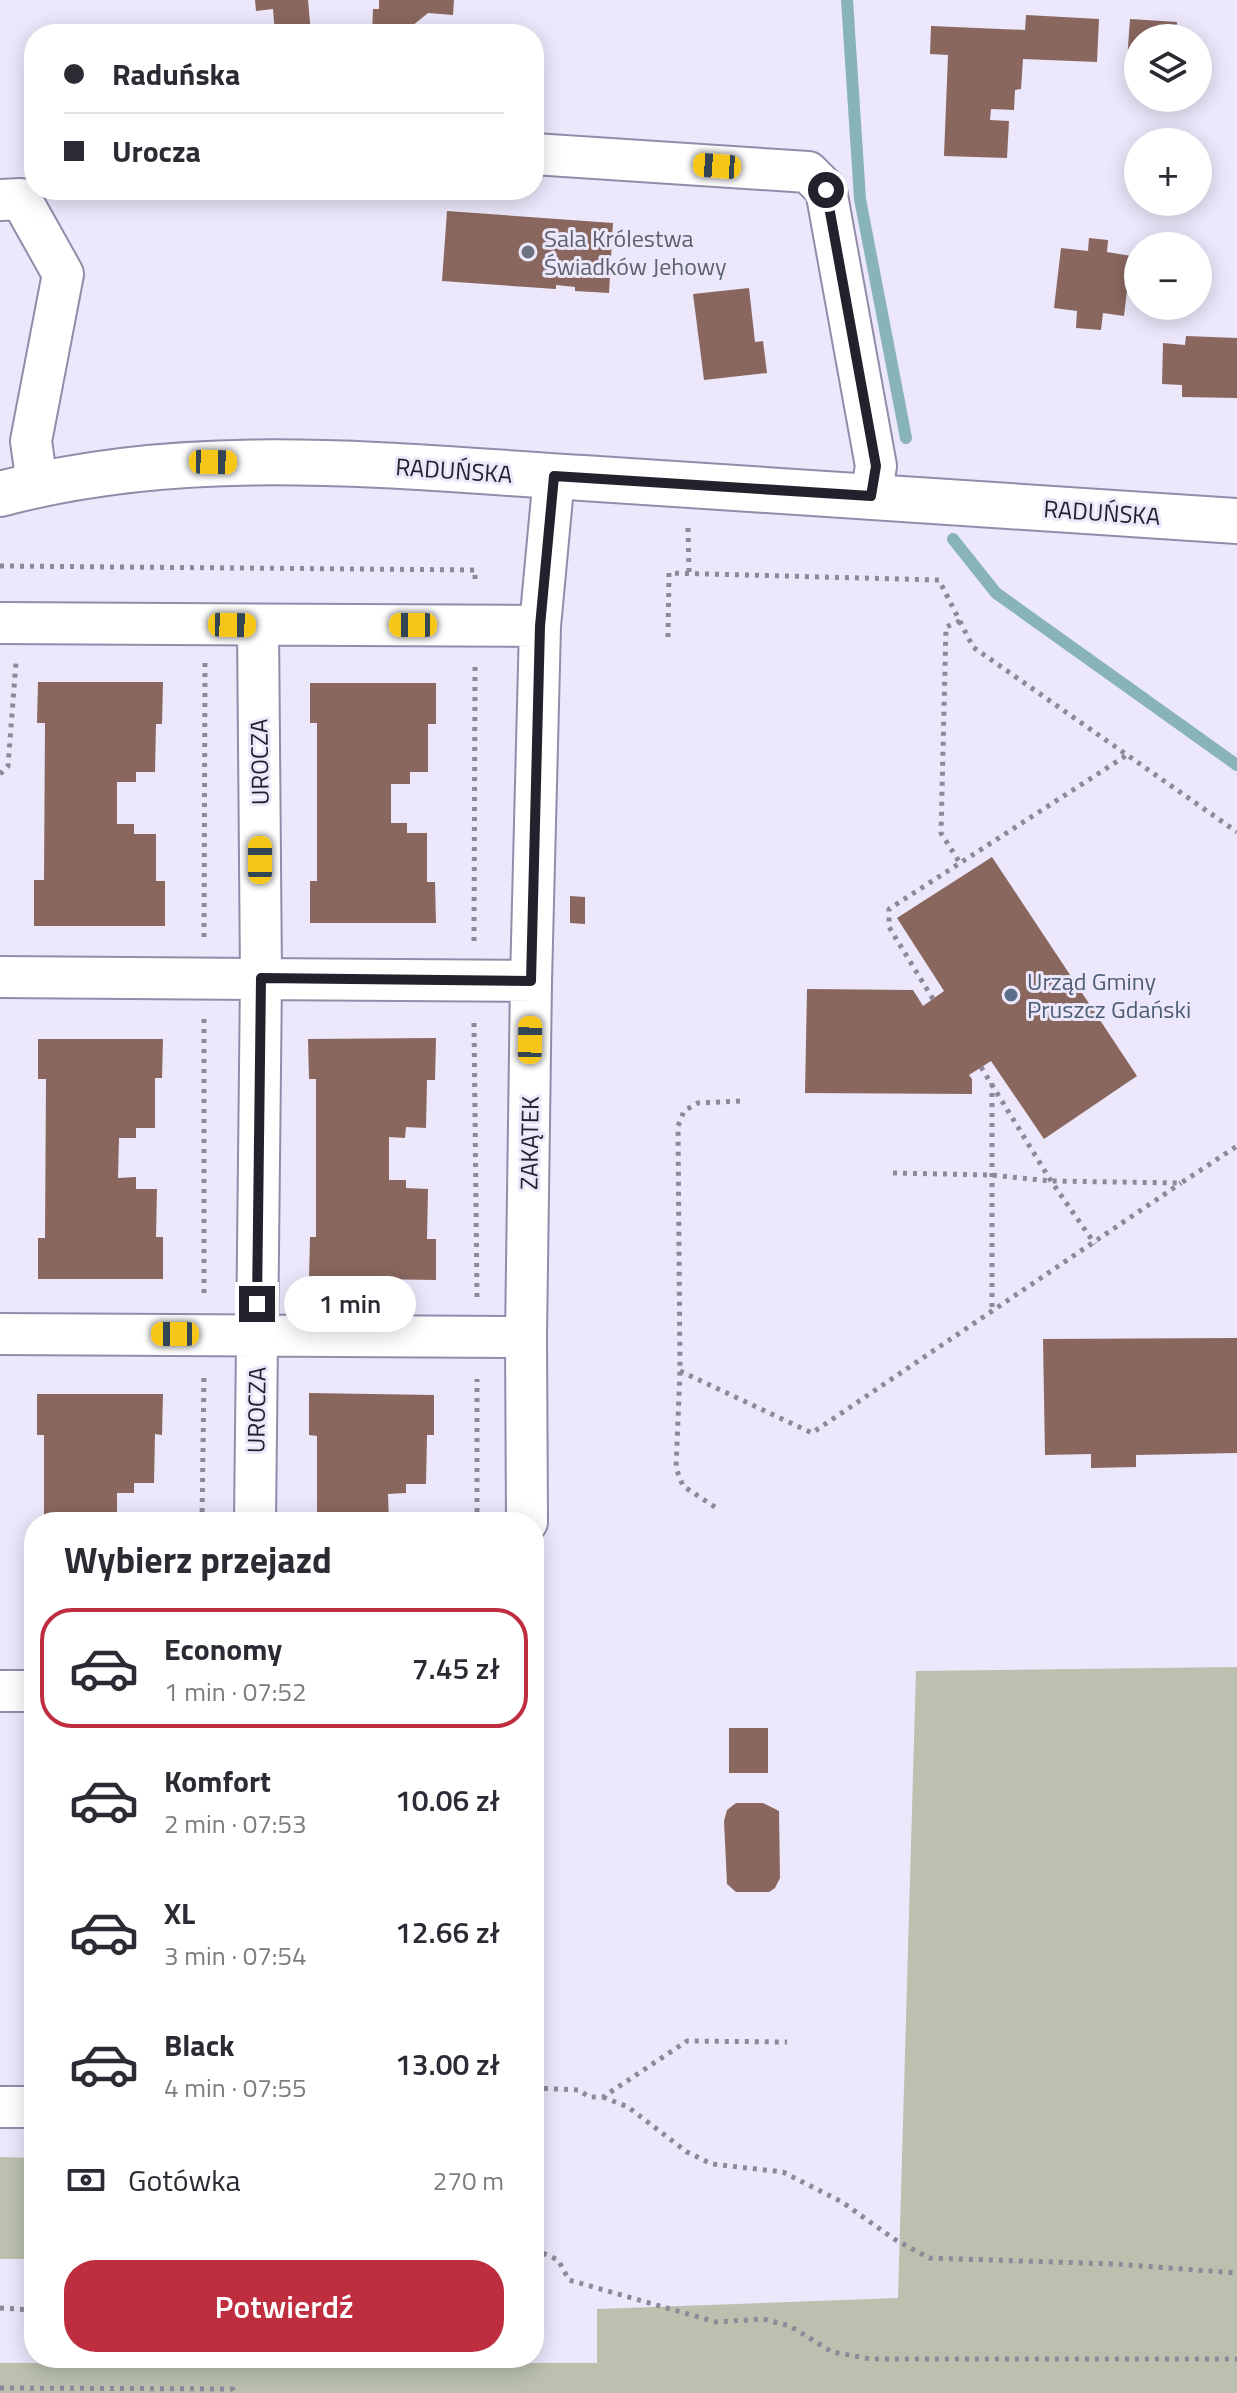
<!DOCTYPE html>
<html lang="pl">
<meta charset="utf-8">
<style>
:root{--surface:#fff;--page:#f7f7f7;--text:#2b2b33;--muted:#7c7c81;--line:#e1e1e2;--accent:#bf2e3f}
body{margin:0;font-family:"Titillium Web",sans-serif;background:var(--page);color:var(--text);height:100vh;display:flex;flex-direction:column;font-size:30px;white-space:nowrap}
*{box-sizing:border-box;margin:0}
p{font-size:26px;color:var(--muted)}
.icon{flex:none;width:44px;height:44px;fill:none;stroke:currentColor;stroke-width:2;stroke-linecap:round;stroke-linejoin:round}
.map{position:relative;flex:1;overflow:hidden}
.panel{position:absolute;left:24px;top:1512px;width:520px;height:856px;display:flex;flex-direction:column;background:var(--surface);border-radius:32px;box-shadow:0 4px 20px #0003}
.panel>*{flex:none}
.banner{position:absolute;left:24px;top:24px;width:520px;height:176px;border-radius:32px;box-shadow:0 4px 20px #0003;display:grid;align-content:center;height:176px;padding:0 40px;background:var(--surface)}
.controls{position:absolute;left:1124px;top:24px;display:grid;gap:16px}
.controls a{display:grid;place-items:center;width:88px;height:88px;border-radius:50%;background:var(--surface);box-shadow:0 4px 20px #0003;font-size:40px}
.end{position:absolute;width:36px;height:36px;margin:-18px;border:10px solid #24212d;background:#fff;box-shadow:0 0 0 4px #fff}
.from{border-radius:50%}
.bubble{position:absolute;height:56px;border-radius:28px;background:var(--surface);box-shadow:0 4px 20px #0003;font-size:26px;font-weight:600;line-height:56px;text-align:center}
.car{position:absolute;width:24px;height:48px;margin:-24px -12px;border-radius:10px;box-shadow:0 0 6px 2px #0007;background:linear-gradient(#f5c518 24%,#345 0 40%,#f5c518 0 76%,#345 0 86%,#f5c518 0)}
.banner b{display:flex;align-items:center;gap:28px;height:76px;font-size:30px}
.banner b+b{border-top:2px solid var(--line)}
.banner i{width:20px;height:20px;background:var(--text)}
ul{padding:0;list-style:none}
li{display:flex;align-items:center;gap:24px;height:120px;margin:0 16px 12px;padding:0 24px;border:4px solid transparent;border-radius:32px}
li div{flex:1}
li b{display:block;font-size:30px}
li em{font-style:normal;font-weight:600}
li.on{border-color:var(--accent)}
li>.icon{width:72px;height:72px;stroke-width:1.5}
h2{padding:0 40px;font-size:36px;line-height:96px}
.pay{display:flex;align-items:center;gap:20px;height:88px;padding:0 40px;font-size:30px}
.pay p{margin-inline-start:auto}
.action{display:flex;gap:16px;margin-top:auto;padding:16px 40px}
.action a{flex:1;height:92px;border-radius:32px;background:var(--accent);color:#fff;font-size:32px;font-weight:600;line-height:92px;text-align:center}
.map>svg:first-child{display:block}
</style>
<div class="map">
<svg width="1237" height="2393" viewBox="0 0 1237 2393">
<rect width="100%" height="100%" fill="#ece7fb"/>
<path fill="#bbc1ae" d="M1237,1667V2393H0V2363H597V2309L898,2298L916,1671Z
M0,2157L34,2158V2259H0Z"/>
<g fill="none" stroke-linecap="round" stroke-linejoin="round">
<path stroke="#89b4b7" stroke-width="12" d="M847,0L860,199L906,438
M953,539L996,593L1237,765"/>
</g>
<path fill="#89675f" d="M255,0H308L311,34H275L273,9L256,11Z
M379,0H454L453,15L428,13L412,26L411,34H372L373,9H379Z
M1026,15L1099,19L1097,62L1023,59L1021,89L1015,90L1014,110L991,109L990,120L1009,121L1007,158L944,156L948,55L930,54L931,26L1025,30Z
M1130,19L1177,22L1176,38H1138V63L1127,62Z
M447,211L613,223L609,293L575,291V287L556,285V289L442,281Z
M1089,238L1108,240L1107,252L1131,256L1124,316L1103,313L1101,330L1076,328L1077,311L1054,308L1061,248L1088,251Z
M749,288L755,342L763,341L767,373L704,380L693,294Z
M1186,336L1237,338V398L1182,397V385L1162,384L1163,343L1185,345Z
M38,682H163L162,724H156L155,772H136V782H117V824H134V834H156V881H165V926H34V880H44L45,723H37Z
M310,683H436V724H428V772H410V784H391V823H407V833H427V882H435L436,923H310V881H317V723H310Z
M992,857L1137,1076L1044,1139L991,1061L969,1075L972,1079V1094L805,1093L807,989L913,990L923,1006L944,991L897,918Z
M570,896L585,897V924L570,923Z
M436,1038L435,1080H427L426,1128L406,1127L405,1138L389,1137V1180H406V1188L428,1189L427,1239H436V1280L309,1278L310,1237H316V1079H309L308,1039Z
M38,1039H163L162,1078H155V1128H136V1138H119L118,1178L136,1177V1189H157L156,1237H163V1279H38V1238H45L46,1079H38Z
M1237,1338V1453L1136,1455V1467L1091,1468V1454L1045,1455L1043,1339Z
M309,1393L434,1395V1435H427L426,1484H406V1493L388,1494L389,1522H317V1436L309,1435Z
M37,1394H163L162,1435L155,1434L154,1483H134V1493H117V1522H44V1435H37Z
M729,1728H768V1773H729Z
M736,1803H763L779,1811L780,1878L775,1888L769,1892H736L727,1884L724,1821L727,1810Z"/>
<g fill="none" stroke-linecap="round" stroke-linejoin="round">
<defs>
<path id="street" d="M534,154L808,172L826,190L876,466L871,496
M0,200L21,199L63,274L31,441L37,484
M0,623L540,626
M0,977L531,981
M0,1334L526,1337
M255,1522L261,978L258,625
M527,1522L526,1337L531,981L540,626L554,476
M0,1691H34
M0,2107H34"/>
<path id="secondary" d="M0,494C190,443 389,466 583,478C801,492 1019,506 1237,521"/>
</defs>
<use href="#street" stroke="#938baa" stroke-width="44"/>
<use href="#secondary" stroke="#938baa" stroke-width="48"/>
<path stroke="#8d8999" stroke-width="5" stroke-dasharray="4 6" stroke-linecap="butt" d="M688,528L689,573
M0,566L475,570V585
M960,621L946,627L941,833L960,863
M668,637L669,573L939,580L973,647L1237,832
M0,774L8,766L16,662
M204,937L205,663
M474,941L475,667
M933,999L889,927V909L1127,755
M474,1023L477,1297
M981,1067L1051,1181L1095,1244
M992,1083V1313
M893,1173L991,1175L1051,1181L1181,1183L1237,1146
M204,1293V1019
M680,1371L812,1433L1181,1183
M715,1507L683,1486L676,1468L680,1371L678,1126L684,1111L698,1103L742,1101
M202,1522L204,1375
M477,1522V1379
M534,2088L579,2090L589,2097H603L687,2041L787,2042
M603,2097L628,2107L687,2152L712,2164L783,2172L842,2202L894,2239L929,2258L1116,2264L1237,2273
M534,2249L558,2260L569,2280L716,2322L763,2319L790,2326L832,2352L871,2359H1237
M0,2308L34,2310
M0,2388L233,2389V2393"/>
<use href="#street" stroke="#fff" stroke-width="40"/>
<use href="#secondary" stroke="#fff" stroke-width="44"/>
</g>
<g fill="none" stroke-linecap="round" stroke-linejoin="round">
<path stroke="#24212d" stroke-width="10" d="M257,1304L261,978L531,981L540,626L554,476L871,496L876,466L826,190"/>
</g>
<circle fill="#6b7280" stroke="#ece7fb" stroke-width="3" cx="528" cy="252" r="8"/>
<circle fill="#5c6f8a" stroke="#ece7fb" stroke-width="3" cx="1011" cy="995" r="8"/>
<g text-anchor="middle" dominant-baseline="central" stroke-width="6" stroke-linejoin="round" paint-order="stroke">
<g font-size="24" fill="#5b616d" stroke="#ece7fb" text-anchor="start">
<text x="544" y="238">Sala Królestwa<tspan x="544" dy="28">Świadków Jehowy</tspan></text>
</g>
<g font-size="24" fill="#24212d" stroke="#ece7fb">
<text transform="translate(454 470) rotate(4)">RADUŃSKA</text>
<text transform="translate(1102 512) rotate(4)">RADUŃSKA</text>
<text transform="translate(259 762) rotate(-91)">UROCZA</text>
<text transform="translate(529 1143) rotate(-89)">ZAKĄTEK</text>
<text transform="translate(256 1410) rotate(-89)">UROCZA</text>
</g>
<g font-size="24" fill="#4e5e75" stroke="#ece7fb" text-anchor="start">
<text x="1027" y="981">Urząd Gminy<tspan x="1027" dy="28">Pruszcz Gdański</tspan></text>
</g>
</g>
</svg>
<div class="controls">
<a><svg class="icon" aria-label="layers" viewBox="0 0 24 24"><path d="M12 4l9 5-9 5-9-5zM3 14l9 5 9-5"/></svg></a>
<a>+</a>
<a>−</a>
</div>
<i class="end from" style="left:826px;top:190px"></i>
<i class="end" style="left:257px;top:1304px"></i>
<div class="bubble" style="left:284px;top:1276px;width:132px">1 min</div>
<i class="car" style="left:717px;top:166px;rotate:274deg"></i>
<i class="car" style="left:213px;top:462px;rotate:91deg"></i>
<i class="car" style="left:232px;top:625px;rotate:91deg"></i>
<i class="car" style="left:413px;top:625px;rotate:270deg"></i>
<i class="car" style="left:260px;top:860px;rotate:0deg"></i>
<i class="car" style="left:530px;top:1040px;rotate:1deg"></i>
<i class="car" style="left:175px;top:1334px;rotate:270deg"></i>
<div class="banner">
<b><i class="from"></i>Raduńska</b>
<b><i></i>Urocza</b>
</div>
<section class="panel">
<h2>Wybierz przejazd</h2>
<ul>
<li class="on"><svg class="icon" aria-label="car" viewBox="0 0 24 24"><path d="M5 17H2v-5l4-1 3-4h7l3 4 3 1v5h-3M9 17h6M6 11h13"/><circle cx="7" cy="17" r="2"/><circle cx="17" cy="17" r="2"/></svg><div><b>Economy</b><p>1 min · 07:52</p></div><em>7.45 zł</em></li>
<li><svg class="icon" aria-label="car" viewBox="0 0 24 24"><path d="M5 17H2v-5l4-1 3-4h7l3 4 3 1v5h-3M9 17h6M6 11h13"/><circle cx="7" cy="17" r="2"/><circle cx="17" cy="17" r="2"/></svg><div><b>Komfort</b><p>2 min · 07:53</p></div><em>10.06 zł</em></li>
<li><svg class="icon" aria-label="car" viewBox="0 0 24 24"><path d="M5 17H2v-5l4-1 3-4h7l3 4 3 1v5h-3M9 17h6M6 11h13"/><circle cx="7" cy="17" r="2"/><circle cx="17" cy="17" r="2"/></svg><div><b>XL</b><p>3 min · 07:54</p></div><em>12.66 zł</em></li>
<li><svg class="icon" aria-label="car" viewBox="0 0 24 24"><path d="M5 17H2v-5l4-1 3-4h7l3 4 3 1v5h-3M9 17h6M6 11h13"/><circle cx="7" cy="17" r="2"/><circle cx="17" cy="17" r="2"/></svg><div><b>Black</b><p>4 min · 07:55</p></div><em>13.00 zł</em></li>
</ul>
<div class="pay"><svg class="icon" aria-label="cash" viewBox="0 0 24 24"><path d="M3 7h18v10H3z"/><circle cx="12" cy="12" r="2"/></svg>Gotówka<p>270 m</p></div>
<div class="action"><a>Potwierdź</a></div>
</section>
</div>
